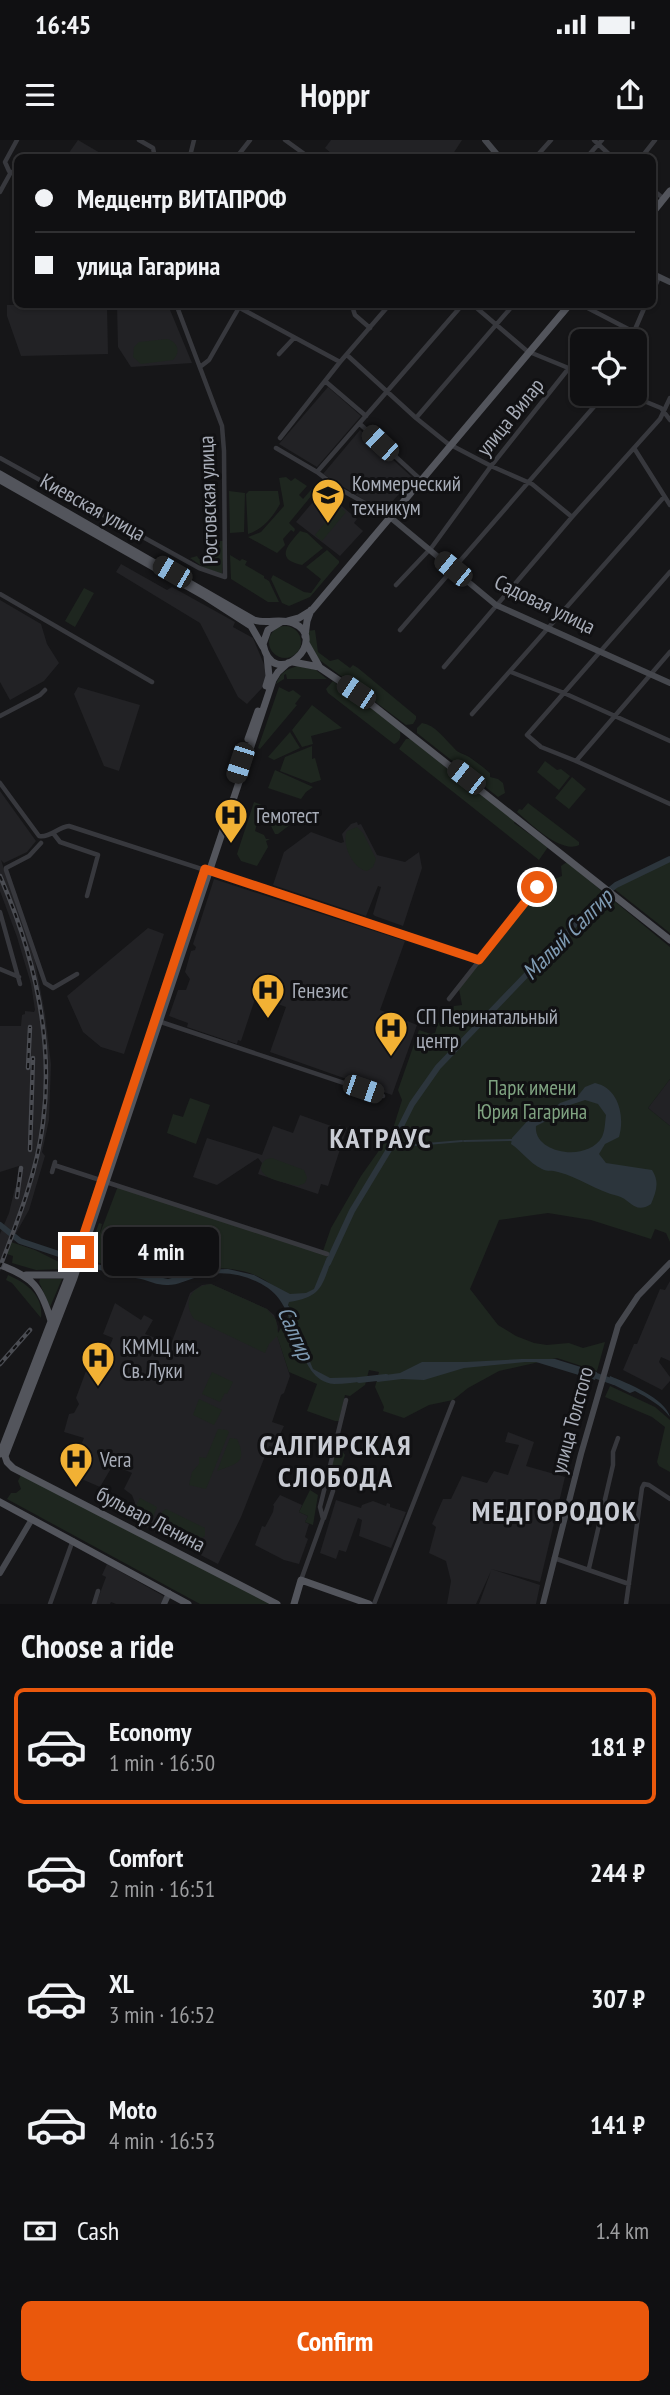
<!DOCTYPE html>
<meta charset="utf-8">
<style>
:root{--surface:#101012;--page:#19191b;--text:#f1f3f6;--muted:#9c9d9f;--line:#303032;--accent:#ea580c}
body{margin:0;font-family:"PT Sans Narrow",sans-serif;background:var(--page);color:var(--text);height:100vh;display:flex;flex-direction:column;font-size:26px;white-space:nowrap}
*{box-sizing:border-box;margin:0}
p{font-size:23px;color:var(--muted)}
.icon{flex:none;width:38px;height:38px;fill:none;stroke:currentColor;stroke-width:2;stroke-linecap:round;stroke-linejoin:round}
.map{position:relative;height:1464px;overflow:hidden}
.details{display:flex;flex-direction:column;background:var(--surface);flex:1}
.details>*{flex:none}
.top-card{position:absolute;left:14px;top:14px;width:642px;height:154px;border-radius:10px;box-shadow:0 2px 5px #0004,0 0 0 2px var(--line);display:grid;align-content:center;height:154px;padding:0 21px;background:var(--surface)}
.buttons{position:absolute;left:570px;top:189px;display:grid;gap:14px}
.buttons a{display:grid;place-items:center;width:77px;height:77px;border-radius:10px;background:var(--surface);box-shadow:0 2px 5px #0004,0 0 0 2px var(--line);font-size:35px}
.end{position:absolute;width:32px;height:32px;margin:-16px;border:9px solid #ea580c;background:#fff;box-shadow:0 0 0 4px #fff}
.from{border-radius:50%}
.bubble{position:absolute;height:49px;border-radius:10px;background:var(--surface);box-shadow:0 2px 5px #0004,0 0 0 2px var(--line);font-size:23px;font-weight:700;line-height:49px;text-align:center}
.car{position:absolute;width:21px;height:42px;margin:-21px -10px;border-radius:9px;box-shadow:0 0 5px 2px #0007;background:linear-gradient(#222 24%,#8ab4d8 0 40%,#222 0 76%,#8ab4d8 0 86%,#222 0)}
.top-card b{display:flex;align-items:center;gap:24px;height:66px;font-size:26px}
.top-card b+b{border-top:2px solid var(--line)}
.top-card i{width:18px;height:18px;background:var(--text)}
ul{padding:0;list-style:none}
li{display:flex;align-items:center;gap:21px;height:116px;margin:0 14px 10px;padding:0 7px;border:4px solid transparent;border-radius:10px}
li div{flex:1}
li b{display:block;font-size:26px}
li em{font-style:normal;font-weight:700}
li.selected{border-color:var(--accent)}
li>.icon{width:63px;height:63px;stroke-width:1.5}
h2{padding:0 21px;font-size:32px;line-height:84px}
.pay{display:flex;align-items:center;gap:18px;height:77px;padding:0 21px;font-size:26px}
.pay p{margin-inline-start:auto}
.action{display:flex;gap:14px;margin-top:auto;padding:14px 21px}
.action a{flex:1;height:80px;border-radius:10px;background:var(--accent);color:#fff;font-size:28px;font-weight:700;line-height:80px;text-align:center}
.status{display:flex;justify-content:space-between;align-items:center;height:49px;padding:0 35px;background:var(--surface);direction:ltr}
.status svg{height:19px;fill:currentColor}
header{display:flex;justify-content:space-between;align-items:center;height:91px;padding:0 21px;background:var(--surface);font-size:32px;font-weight:700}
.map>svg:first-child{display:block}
</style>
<div class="status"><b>16:45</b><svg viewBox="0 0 49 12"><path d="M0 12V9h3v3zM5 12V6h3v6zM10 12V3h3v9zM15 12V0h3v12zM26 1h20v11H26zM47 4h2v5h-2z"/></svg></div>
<header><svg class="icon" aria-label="menu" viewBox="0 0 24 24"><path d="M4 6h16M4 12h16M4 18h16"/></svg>Hoppr<svg class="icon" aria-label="share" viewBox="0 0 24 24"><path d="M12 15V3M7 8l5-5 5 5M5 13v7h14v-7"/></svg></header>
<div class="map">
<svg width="670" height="1464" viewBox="0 0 670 1464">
<rect width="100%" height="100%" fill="#161618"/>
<path fill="#222225" d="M78,0L107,17H66Z
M331,0H462L451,17L337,18L325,8Z
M7,165H107L108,214L21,216L7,176Z
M117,165H168L192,223L131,227L118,207Z
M328,247L361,276L317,327L279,304Z
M360,290L413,338L383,372L323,334Z
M323,350L357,379L354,383L363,391L340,416L296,382Z
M121,424L167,450L172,447L235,482L233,487L253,498L266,529V536L262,548L247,564L238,557L200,483L116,432Z
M0,460L41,484L47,504L59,523L44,541L10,560L0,542Z
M78,547L140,565L119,631L104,626L74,554Z
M0,651L36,701L27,712L4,723L1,720L35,821L45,874L51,924L49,980L42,1012L45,1016L29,1070L11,1102L0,1132V1094L9,1073L15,1048L17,1047L19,1026L0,1032V886H21L22,875L25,874V871L34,872L35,870L31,844L17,797L0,751Z
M357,682L358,685L361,684L377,715L405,722L419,712L422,728L403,786L375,776L373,774L381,747L378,746L366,776L273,745L284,712L311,692L341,703L344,702L342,694L351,684Z
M214,739L405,801L380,870L417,885L392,955L270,912L286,867L256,856L241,901L238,900L237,904L187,887L188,883L169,876L178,850H186L190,839L185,832L191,811L195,810L196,807L193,804Z
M148,788L164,794L124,914L101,907L83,892L67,856Z
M670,939V986L648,968Z
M300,975L337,988L339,985L347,988L328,1046L321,1044L318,1054L258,1034L262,1023L258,1018L217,1045L193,1037L207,998L262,1015L273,986L293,993Z
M670,1141V1221L661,1217L659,1222L670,1237V1241L662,1250L623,1230L634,1204H637L660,1149L665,1150Z
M211,1144L267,1169L274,1175L278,1187L277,1195L290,1236L284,1253L281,1255L272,1282L284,1286L274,1307L269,1306L241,1377L218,1424L129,1378L135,1363L132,1355L124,1349L132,1333L113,1325L100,1347L77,1337L86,1318L77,1314L84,1298L64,1292L69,1274L74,1273L79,1264L76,1258L86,1231L98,1234L113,1198L103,1194L115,1163L141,1180L144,1175L153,1180L145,1194L171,1204L190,1153L202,1145Z
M508,1292L534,1302L526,1326L565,1337L540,1442L491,1429L540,1445L536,1464H479L491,1431L476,1464H447L451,1441L446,1421L429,1413L436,1387L432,1384L443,1359H451L462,1336L487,1343L494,1331L508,1335L519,1305L505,1302Z
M280,1355L302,1365L299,1372L308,1376L305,1382L309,1384L305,1397L308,1399L299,1424L284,1420L255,1405L262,1386L265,1387L273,1372L274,1366L273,1365Z
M336,1360L361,1368L362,1365L373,1361L386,1366L387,1363L390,1364V1367L406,1372L391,1408L359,1396L362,1380L358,1378L346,1412L339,1410L336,1419L320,1413Z
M107,1424L167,1458L165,1464H116L111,1462L110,1464H96L106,1437L102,1435Z"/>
<path fill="#1e261f" d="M167,199C178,202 181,212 173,220L141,224L133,217L134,207L139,202Z
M286,337L291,341L295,338L307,346L299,355L303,359L317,343L321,344L289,383L295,389L294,392L291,390L283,399L285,405L277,413L248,397L261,392L284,366L279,338Z
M229,351L245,353L244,392L230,393Z
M249,351H278L280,364C272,378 263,389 248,394L246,354Z
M339,366L346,372L322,401L315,395Z
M300,391L307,393L323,408L302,425C274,419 288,405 300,391Z
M215,401H224L222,434L203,427L190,418L197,416L199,419L213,417L217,410Z
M327,410L339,421V423L310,457L289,466L282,463L271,439L273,435L304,452L311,453L321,439L306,427Z
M230,415L240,421L242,419L247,421L245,425L264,436V438L269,441L279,462H268L231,439Z
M84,448L94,453L75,487L65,481Z
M269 502a16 16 0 1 1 32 0a16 16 0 1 1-32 0Z
M315,490L318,512L330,521L338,519L350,528L353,525L358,528L416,576V579L413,584L406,585L317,518L310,508L307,491Z
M298,526L316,530L327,539H287L286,534L284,535V539L276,544C281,532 286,529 298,526Z
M333,541L345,550L347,549L399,589C402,595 400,602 394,604L328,553L326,549Z
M279,547L289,552L293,550L301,556L295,564L297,565L260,609L258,608Z
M312,565L342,588L311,596L313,604L302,607L292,590Z
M422,583C435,585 444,598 453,607C458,614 466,614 472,619C478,623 484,628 490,633V637L498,639L503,643L505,653L498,657L417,593V588Z
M290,592L300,608L274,620L268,617Z
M406,599H411L515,681L514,683L548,707L539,720L399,609Z
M312,606V619L315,618L321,640L311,643L280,631L285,617Z
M545,621L557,630L561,629L570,636L559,650L537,632Z
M275,630L313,647L306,652L301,659L268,648Z
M572,637L586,649L569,669L555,658Z
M254,662L262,665L255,691L264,695L266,699H270L266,701L268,707L257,726L241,721L237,714Z
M528,663L579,702V705C561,714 531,684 517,672L519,669L522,670Z
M293,670L299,674V678L278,694H275L271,686L276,673L280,671L292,674Z
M357,687L363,693L376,719L373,727L367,731C353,729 341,704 347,691Z
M670,720V793L613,748L616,745Z
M567,722L670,807V939L648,968L670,986V1102L666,1093L655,1089L651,1099L591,1080L548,1073L499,1080L470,1149L498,1185L516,1196L534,1203L547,1205L569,1203L583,1208L605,1202L597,1231L557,1218L499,1231L468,1248L453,1260L429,1265L404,1278L383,1271L384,1267L375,1247L379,1232L369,1230L365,1245L350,1256L345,1255L339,1281H335L307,1271L317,1244L289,1232L277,1196L269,1204L265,1213L194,1179C182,1162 191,1146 211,1144L267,1169L276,1180L278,1193L291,1171C278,1136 235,1123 201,1130C190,1132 180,1138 169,1138C151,1139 109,1126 91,1120L93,1112L89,1111L99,1083L102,1084L99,1096L118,1046L322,1114L331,1088L361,1036L392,992L402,960L398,950L419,890L431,894L435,893L438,883L448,878L454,866L462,865L459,849L545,740L547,742L562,736L561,726Z
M190,958L210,965L196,1004L167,993L173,974L183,977Z
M272,1018L304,1030L307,1038L305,1043L298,1046C289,1043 255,1039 262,1024C265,1019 267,1019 272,1018Z
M11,1102L35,1110L65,1125L63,1129L36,1130L12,1123L13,1116L7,1114Z
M8,1135C26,1143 44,1155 41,1178L12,1143L6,1140Z
M40,1139H62L50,1167L39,1142Z
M212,1232L233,1242L227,1254L225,1253L220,1262L202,1254Z
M610,1246L655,1267L670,1280V1332L659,1326L657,1322L665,1287L652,1277L605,1257Z
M199,1259L222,1270L214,1285L193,1275Z
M218,1289L227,1290L229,1292L206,1349L189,1345L192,1332L199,1324V1317L206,1318Z
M230,1298L237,1299C248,1323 237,1323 217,1331Z
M337,1303L345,1315L333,1350L328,1347L327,1344Z
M21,1335L271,1464H200L7,1359L11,1353H16L21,1349L18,1341Z
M310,1350L318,1355L313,1385L305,1382L308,1376L299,1372Z
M140,1358L157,1367L151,1383L147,1387L130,1378Z
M166,1369L205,1388V1396L202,1398L192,1393H181L159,1383L162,1372Z"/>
<path fill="#2c353c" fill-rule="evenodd" d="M595,943C619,948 625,977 619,997L605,1004L599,1014L606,1023L652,1030C660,1042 656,1052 651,1064C635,1075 630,1059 618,1056C596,1051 579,1037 558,1032C552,1030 548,1032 542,1029C528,1022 522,1011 511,1004L512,998L530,978L549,973L560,963L577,957L585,947ZM585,960L598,964L606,975C605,982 605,991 602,997C587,1023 533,1013 536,986L554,977L570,965Z
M327,1117L332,1118C322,1147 321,1157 289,1162L288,1165L295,1176L301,1200L313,1229L330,1238L368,1237L366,1241C356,1242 345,1244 334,1244C294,1240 302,1172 268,1148C247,1134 221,1129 197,1137C187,1140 176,1146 166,1145C157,1145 149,1141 141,1139C121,1135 103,1132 84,1125L86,1119L91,1123L168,1139L202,1130L228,1129L254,1135L290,1154L306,1153L314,1149Z
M522,1219H555L597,1232L595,1240L536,1222H525L464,1228L424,1240L402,1239L377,1242L378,1236L400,1233L422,1222H466Z
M610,1236C627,1243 665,1258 670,1277C661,1265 648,1258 635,1251L630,1253L608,1242Z"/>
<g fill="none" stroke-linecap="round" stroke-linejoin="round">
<path stroke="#2c353c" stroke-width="2" d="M464,1001L512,1000
M415,1005L462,1001
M403,1007L413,1005
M390,1008L401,1007"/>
<path stroke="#2c353c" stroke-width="6" d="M0,1085L20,1101L92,1125
M328,1123L352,1071L390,1008L412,964L438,927L601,757L616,745L670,719
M588,1233L614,1242
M359,1240L386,1237"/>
<path stroke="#37383d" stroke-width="4.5" d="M17,0L5,22L9,31L18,35
M139,0L153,8L154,13L151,18
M285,0L310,18
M594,0L613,18
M194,18L191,12L194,0
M236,18L250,0
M535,18L551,0
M586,18L602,0
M641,18L655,0
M653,50L664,59
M0,52L11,32
M653,151L659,137
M346,164L353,169L355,175L370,188
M472,164L527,211L583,234
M580,164L634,192
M240,168L340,222
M630,201L646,164
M279,214L294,198
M347,215L416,278L447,303L491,326L532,344L572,377
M200,227L209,220L241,164
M325,241L366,276
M627,254L661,268L670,280
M416,278L514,164
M360,284L421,340
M280,298L340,222L390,164
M276,308L317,332L338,348L390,377
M634,308L670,365
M0,318L199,428L225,437L224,311L222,286L176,164
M317,332L463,164
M670,432L527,595L541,607L576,621L670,664
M396,445L432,407L491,326L569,228
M0,454L152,542
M400,490L605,254
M444,527L572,377L660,279L670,258
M511,532L564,553L670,601
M472,574L664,357
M0,576L40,555L45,550
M576,621L670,512
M0,643L39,696C50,698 58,687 69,686L479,819
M53,693L60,702L98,715L87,756
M41,703L29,716L6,728V730L45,843L53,848L77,834
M0,772L20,844
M0,829L19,837
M449,859L546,736
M155,880L383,956
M54,1025L97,1039
M52,1032L55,1022
M106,1042L327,1114
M324,1378L333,1351
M554,1418L629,1444
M589,1428L613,1325V1312L618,1298
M301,1440L323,1379L320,1367L346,1260
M50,1464L73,1400
M94,1464L98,1451
M374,1464L453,1262
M626,1464L642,1348L644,1344L649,1345L670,1359"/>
<path stroke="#45474d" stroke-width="6" d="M485,0L500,18
M653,134L670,142
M390,377L496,465L670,543
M0,1433L32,1379
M164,1464L169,1453
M543,1464L581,1314L618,1186L638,1156L670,1123"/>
<path stroke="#53555c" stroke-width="7" d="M653,72L670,51
M0,334L254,480C267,484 281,478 293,483C332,499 273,554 263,504L268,490L281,482
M0,340L206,457L251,486L263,507
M288,481L299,478L312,470L570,164
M305,496L307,481L311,470
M306,503L319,526
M293,522L319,527L356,552L670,800
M266,546L269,536L267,516
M248,599L258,571
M160,865L202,737
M0,1125C33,1137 41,1147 51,1181
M26,1135H63L73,1131
M0,1314L75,1119
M0,1362L188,1464
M277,1464L13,1328L7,1322L5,1316L74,1138L273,540L278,532L288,523
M294,1464L301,1440L369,1464"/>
<defs>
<path id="rail" d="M0,736C34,814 54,897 43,983C37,1032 18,1080 0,1127
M28,928L30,887
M30,1010L33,918
M17,1057L21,1028
M0,1224L30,1190"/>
</defs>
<use href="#rail" stroke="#4a4c52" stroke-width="4.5"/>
<use href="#rail" stroke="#111113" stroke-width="2" stroke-dasharray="5" stroke-linecap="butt"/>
</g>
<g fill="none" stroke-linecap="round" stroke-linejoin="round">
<path stroke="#ea580c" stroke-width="9" d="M78,1112L205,729L479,820L537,747"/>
</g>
<defs>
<symbol id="university-pin" viewBox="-11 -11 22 30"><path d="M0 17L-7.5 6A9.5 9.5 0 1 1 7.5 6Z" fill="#f2b134" stroke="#111113"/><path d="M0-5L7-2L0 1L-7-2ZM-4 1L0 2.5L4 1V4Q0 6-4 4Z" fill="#111"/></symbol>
<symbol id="hospital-pin" viewBox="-11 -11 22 30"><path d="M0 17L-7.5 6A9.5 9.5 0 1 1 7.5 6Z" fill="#f2b134" stroke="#111113"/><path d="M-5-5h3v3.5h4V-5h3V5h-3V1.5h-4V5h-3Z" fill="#111"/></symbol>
</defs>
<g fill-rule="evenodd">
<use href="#university-pin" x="309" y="336" width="38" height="52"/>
<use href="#hospital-pin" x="212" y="656" width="38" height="52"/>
<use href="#hospital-pin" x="249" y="831" width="38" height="52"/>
<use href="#hospital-pin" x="372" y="869" width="38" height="52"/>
<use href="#hospital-pin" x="79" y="1199" width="38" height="52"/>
<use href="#hospital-pin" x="57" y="1300" width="38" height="52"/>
</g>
<g text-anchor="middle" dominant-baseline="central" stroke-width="6" stroke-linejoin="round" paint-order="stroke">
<g font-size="21" fill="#a8adb8" stroke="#111113">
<text transform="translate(510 277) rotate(-51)">улица Вилар</text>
<text transform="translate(208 360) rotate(-92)">Ростовская улица</text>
<text transform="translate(93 367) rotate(29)">Киевская улица</text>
<text transform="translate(545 464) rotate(26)">Садовая улица</text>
<text transform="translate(572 1280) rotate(-75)">улица Толстого</text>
<text transform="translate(151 1379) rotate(27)">бульвар Ленина</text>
</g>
<g font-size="21" fill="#a8adb8" stroke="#111113" text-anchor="start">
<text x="352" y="343">Коммерческий<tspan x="352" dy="24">техникум</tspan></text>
<text x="256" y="675">Гемотест</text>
<text x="292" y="850">Генезис</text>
<text x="416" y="876">СП Перинатальный<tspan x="416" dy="24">центр</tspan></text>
<text x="122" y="1206">КММЦ им.<tspan x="122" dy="24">Св. Луки</tspan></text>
<text x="100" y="1319">Vera</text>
</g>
<g font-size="21" fill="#7fa381" stroke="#111113">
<text x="532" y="947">Парк имени<tspan x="532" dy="24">Юрия Гагарина</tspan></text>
</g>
<g font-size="23" font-style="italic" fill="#7f9bb3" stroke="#111113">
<text transform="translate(567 794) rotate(-45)">Малый Салгир</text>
<text transform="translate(296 1193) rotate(66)">Салгир</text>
</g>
<g font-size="28" font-weight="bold" letter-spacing="2" fill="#c9ccd4" stroke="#111113">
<text x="381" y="997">КАТРАУС</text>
<text x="336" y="1304">САЛГИРСКАЯ<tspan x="336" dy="32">СЛОБОДА</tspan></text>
<text x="555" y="1370">МЕДГОРОДОК</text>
</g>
</g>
</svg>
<div class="buttons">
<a><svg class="icon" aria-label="locate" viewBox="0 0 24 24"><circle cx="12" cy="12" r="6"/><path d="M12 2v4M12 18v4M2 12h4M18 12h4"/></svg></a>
</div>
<i class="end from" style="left:537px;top:747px"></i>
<i class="end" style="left:78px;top:1112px"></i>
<div class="bubble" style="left:103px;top:1087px;width:116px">4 min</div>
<i class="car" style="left:380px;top:303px;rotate:313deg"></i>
<i class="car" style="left:453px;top:429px;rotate:309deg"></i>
<i class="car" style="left:172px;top:432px;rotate:300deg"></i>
<i class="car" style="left:356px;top:552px;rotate:304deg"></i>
<i class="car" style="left:240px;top:623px;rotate:198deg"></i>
<i class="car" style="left:466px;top:637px;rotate:308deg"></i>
<i class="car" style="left:363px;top:949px;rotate:109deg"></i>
<div class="top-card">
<b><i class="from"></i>Медцентр ВИТАПРОФ</b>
<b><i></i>улица Гагарина</b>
</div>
</div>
<section class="details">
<h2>Choose a ride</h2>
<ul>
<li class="selected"><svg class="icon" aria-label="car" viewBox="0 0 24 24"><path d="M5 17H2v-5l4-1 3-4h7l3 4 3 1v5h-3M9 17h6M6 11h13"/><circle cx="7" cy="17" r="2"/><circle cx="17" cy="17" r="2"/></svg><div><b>Economy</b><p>1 min · 16:50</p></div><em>181 ₽</em></li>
<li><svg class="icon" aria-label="car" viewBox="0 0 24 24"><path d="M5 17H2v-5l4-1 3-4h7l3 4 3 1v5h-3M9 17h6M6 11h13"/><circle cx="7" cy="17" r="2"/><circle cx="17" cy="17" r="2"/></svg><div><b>Comfort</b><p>2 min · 16:51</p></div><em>244 ₽</em></li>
<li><svg class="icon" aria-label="car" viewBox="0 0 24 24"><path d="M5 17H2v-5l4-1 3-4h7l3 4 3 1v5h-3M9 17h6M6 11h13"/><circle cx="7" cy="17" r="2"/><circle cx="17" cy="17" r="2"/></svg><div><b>XL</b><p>3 min · 16:52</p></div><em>307 ₽</em></li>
<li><svg class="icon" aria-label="car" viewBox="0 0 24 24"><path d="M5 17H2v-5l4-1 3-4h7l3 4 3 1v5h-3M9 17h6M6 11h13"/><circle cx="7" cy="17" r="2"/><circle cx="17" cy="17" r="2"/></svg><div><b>Moto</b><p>4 min · 16:53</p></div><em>141 ₽</em></li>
</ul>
<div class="pay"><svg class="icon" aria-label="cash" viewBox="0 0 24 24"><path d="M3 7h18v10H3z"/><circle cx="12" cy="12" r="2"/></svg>Cash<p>1.4 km</p></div>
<div class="action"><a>Confirm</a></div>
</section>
